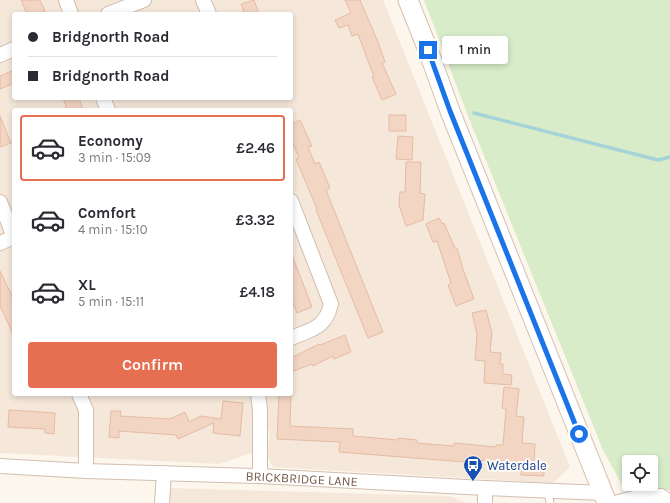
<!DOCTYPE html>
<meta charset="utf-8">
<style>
:root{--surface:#fff;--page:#f2f2f3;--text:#2b2b33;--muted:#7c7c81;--line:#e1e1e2;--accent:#e76f51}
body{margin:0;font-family:Karla,sans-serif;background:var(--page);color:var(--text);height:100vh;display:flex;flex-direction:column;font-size:15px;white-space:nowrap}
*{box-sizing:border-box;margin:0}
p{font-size:13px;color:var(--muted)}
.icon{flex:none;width:22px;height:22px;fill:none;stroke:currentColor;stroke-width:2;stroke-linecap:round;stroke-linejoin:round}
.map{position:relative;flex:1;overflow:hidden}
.details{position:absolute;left:12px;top:108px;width:281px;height:288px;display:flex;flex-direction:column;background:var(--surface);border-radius:4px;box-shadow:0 2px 6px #0003}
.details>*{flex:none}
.banner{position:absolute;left:12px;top:12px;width:281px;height:88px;border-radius:4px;box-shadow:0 2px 6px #0003;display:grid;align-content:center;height:88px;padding:0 16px;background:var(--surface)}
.tools{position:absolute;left:622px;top:455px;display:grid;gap:8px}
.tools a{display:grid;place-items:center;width:36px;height:36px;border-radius:4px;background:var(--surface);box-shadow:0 2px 6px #0003;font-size:20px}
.end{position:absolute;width:18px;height:18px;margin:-9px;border:5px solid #1a73e8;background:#fff;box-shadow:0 0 0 2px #fff}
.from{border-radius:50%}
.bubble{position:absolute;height:28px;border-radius:4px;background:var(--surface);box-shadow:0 2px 6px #0003;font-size:13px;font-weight:600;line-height:28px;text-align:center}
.banner b{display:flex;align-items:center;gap:14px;height:38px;font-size:15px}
.banner b+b{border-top:1px solid var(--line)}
.banner i{width:10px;height:10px;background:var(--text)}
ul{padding:7px 0 0;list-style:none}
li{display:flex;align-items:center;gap:12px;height:66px;margin:0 8px 6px;padding:0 8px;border:2px solid transparent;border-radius:4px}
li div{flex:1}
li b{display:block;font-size:15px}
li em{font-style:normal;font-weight:600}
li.current{border-color:var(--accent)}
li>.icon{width:36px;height:36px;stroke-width:1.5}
.button{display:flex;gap:8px;margin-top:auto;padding:8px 16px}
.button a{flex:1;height:46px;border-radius:4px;background:var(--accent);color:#fff;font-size:16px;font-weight:600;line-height:46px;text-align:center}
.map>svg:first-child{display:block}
</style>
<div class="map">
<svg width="670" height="503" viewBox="0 0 670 503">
<rect width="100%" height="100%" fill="#fdf6ec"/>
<path fill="#f5e8da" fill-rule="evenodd" d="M0,0H383L570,467L553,483L273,467L267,456L270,431L253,428L252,453L219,464L0,453ZM14,14H291V98H14ZM14,110H291V394H14Z
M169,488L450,496L467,503H169Z"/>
<path fill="#d8ecc9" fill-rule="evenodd" d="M424,0H670V490L623,487L603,450L468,116ZM629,462H651V484H629Z"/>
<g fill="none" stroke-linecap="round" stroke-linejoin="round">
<path stroke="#a5d3da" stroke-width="3.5" d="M474,113L658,160L670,157"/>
</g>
<path fill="#f3d5c3" stroke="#e6bba3" d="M21,0H40L45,11L37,14H27Z
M254,0L259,14H245L241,4Z
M345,0H360L378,42L385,62L382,63L396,94L382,100L372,77H374L358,34L352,36L348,25L339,28L335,20L351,13Z
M14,70V83L0,89V76Z
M63,98H79L83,110H67Z
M389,115H406V131H389Z
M0,116L11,143L0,147Z
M300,120L312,146L308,147L315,164L319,162L330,188L326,190L383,332L368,338L316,210L317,209L296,159L299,158L291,139V124Z
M398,136L413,137L412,160L396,159Z
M406,162H421L420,193L425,194L423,220L406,226L399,205L400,192H405Z
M439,218L442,224L444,223L455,248H457L463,269L474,299L456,306L448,285L451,283L437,241L433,242L426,224Z
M292,255L312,307L297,313L291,298V256Z
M0,271L14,300V336L0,306Z
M486,310L492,333L490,352L501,353L500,364H503V374L512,375L511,385L484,383L485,361L475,360L477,334L472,313Z
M345,335L351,352L334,359L333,356L313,366L312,364L291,372V358L319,344L320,345Z
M504,387L519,389L516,416L524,417L522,443L535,444L534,464H544V476L521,475L522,462L478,460L477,463L339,452L340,442L277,439L279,394H291L290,426L353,429V436L398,440V438L417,440V443L454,446V443L496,447V445H503L506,409L502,408Z
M223,401L243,403L240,436L213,433L214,423L178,439L176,435L119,431V438L109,437L111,411H121L120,416L170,419L185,412L189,422L201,416L221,419Z
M9,410L55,413L54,434L45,433V429L8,427Z"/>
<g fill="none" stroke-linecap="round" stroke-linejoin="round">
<defs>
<path id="service" d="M548,490L550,503"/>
<g id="minor">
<path d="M66,0L71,14"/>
<path d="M203,0L209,14"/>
<path d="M108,14L144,0"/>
<path d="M0,55L14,49"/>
<path d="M103,98L108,110"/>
<path d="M291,201L331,304C325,329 312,329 291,338"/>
<path d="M0,202L14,237"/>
<path d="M0,243L14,237"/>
<path d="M79,394L86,410V471"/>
<path d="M258,394L260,410V476"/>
<path id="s1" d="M0,466L86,471L260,476L485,488L603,493"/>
<path d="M162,503L164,473"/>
<path d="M485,503V488"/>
<path d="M615,503L641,496H661L670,502"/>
</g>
<path id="secondary" d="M408,0L428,50L450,111L607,503"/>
</defs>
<use href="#service" stroke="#d1beb0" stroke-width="9"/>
<use href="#minor" stroke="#d1beb0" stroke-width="16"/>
<use href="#secondary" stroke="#d6c0b0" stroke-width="21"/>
<use href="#service" stroke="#fff" stroke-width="7"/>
<use href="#minor" stroke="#fff" stroke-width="14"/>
<use href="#secondary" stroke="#fff" stroke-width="19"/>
</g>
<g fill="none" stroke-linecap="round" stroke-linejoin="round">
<path stroke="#1a73e8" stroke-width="5" d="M428,50L450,111L579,434"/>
</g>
<defs>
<symbol id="bus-pin" viewBox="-11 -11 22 30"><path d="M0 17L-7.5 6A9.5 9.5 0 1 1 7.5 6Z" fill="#1a4fb4" stroke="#fffaf3"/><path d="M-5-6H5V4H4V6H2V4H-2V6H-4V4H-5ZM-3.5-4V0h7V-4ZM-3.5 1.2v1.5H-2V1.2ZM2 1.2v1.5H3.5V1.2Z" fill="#fff"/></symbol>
</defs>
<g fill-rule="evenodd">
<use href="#bus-pin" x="462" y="454" width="22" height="30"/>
</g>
<g text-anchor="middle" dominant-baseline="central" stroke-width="4" stroke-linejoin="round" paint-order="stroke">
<g font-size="13" fill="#164399" stroke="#fffaf3" text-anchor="start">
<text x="487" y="465">Waterdale</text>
</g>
<g font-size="13" fill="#7a5c4d" stroke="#fffaf3">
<text stroke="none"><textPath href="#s1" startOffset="302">BRICKBRIDGE LANE</textPath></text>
</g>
</g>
</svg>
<div class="tools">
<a><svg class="icon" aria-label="locate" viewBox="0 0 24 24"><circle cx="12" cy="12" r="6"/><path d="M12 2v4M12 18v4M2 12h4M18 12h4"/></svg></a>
</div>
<i class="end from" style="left:579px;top:434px"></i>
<i class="end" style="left:428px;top:50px"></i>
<div class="bubble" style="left:442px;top:36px;width:66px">1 min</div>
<div class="banner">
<b><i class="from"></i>Bridgnorth Road</b>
<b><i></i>Bridgnorth Road</b>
</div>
<section class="details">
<ul>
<li class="current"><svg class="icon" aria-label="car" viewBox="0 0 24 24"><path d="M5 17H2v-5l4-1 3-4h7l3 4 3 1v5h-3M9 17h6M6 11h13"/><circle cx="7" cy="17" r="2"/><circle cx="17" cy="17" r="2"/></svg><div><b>Economy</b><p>3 min · 15:09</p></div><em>£2.46</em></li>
<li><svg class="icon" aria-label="car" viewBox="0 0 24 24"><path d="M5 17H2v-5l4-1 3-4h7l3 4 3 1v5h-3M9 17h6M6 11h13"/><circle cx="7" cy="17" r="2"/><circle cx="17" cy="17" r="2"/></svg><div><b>Comfort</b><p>4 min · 15:10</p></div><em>£3.32</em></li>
<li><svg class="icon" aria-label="car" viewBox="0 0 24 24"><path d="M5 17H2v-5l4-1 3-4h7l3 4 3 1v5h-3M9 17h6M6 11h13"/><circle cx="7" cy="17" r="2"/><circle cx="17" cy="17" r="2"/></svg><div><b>XL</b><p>5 min · 15:11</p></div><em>£4.18</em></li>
</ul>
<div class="button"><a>Confirm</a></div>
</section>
</div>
